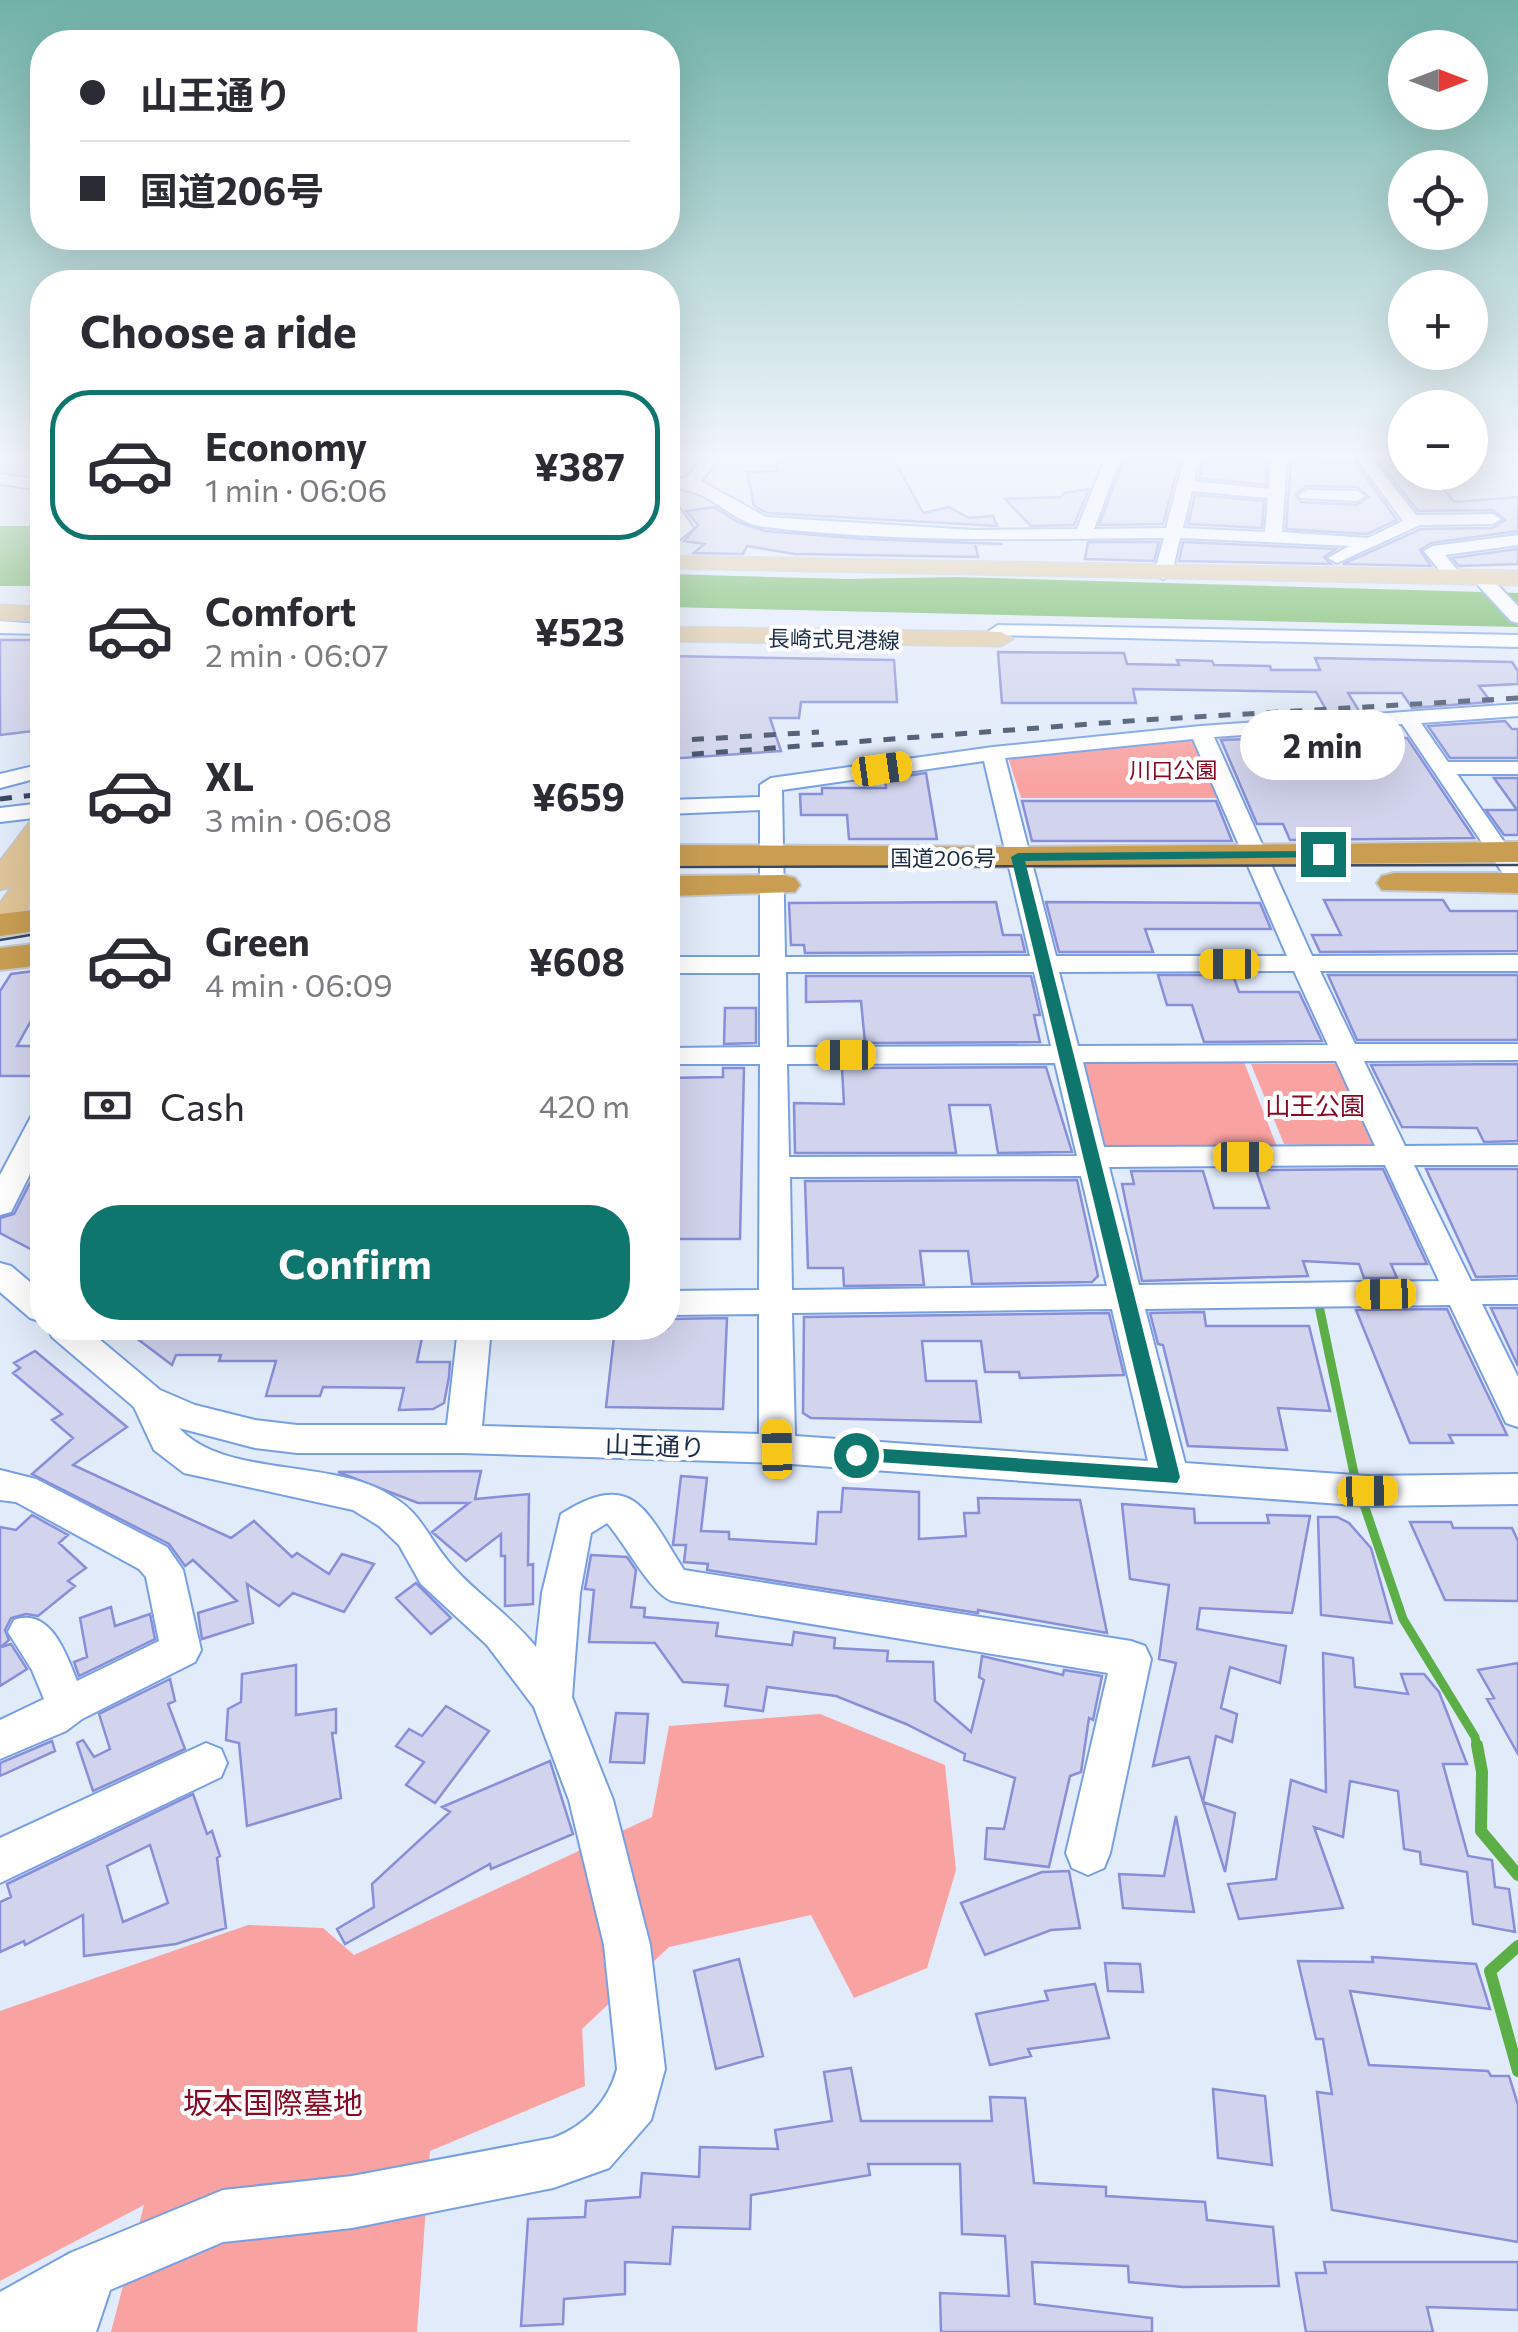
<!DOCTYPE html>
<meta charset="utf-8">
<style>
:root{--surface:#fff;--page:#f7f7f7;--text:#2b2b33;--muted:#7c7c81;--line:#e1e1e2;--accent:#0f766e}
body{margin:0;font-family:Commissioner,"Noto Sans JP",sans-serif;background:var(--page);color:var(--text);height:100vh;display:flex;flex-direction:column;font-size:38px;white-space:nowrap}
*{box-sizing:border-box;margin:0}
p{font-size:32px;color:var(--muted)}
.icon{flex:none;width:55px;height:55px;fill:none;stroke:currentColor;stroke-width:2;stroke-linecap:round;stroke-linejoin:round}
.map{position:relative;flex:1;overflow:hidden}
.sheet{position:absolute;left:30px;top:270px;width:650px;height:1070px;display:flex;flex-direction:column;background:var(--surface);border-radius:40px;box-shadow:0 10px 40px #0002}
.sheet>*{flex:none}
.top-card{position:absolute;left:30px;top:30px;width:650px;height:220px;border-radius:40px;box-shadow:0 10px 40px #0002;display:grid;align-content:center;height:220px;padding:0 50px;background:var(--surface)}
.needle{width:65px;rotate:90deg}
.fabs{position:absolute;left:1388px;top:30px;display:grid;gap:20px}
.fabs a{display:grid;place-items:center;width:100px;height:100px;border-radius:50%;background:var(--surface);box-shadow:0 10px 40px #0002;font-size:50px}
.end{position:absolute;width:45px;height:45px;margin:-22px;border:12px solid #0f766e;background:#fff;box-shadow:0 0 0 5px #fff}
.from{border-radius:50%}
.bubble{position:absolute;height:70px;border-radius:35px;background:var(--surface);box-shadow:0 10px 40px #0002;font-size:32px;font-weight:700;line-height:70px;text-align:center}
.car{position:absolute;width:30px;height:60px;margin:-30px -15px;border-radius:12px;box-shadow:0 0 8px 2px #0007;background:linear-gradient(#f5c518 24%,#345 0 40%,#f5c518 0 76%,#345 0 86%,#f5c518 0)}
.top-card b{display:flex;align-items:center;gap:35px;height:95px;font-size:38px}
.top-card b+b{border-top:2px solid var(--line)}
.top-card i{width:25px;height:25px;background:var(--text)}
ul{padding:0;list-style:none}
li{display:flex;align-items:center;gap:30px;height:150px;margin:0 20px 15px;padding:0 30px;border:5px solid transparent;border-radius:40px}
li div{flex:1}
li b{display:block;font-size:38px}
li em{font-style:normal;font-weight:700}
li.on{border-color:var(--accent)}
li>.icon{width:90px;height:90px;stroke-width:1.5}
h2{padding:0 50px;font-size:45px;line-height:120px}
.pay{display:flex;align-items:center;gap:25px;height:110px;padding:0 50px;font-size:38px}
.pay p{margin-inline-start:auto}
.primary-button{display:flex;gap:20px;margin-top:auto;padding:20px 50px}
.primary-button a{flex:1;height:115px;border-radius:40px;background:var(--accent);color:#fff;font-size:40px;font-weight:700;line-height:115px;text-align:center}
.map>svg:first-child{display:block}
</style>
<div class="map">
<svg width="1518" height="2332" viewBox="0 0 1518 2332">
<rect width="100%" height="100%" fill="#e2ebfa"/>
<path fill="#d2dcec" d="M1374,459H1405V472H1470V459H1518V496L1403,493Z"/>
<path fill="#f9a2a2" d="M1192,736L1217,798H1021L1008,757Z
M1081,1062H1244L1277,1147L1103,1148Z
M1251,1064H1342L1381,1148L1284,1144Z
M820,1714L945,1765L956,1870L927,1968L854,1998L811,1915L669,1947L582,2029L585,2086L430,2151L417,2332H111L144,2205L0,2281V2011L248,1925L323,1928L354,1955L652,1817L669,1726Z"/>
<path fill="#5caf47" d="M0,526H42V586H0Z
M668,574L846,579L956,577L1518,593V627L668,607Z"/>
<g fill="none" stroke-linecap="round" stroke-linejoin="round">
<path stroke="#5caf47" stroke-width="9" d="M1318,1301L1356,1483
M1361,1496L1403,1619L1475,1737L1477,1748"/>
<path stroke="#5caf47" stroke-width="12" d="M1477,1745L1482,1772L1481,1831L1518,1875
M1518,1946L1490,1971L1518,2071"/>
</g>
<path fill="#d1d4ec" stroke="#888ed7" stroke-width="2.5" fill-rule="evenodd" d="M793,459H894L923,513L949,507L969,518L993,516L997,526L767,513L754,506L747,472L778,471L775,462Z
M1129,459H1180L1163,524L1099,525L1123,461Z
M1203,459H1267L1266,485L1199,478Z
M1291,460L1354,461L1397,520L1367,534L1286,529ZM1307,486L1357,487L1369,497L1357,505L1301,502L1295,494Z
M1378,461H1405V472H1430L1454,502L1518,497V531L1431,543L1420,550L1431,566L1343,564L1421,529L1493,528L1505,520L1493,510L1418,511Z
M1089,489L1074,525L1031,526L1005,499L1061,497L1064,493Z
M1195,495L1264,501L1262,528L1188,524Z
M714,507L738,522L765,531L864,539L1003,544H975L978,557L794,554L747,546L743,554L694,553L704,544L684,541L698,525L686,511Z
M1088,542H1159L1154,561L1085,559Z
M1183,542L1336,549L1324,557L1331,564L1179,561Z
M1518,549V564L1459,566L1452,558Z
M0,640H42V730L0,735Z
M998,652L1124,653L1127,664L1179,665L1177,660L1212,661L1214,665L1270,666L1271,670H1320L1315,658L1512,662L1518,671V684L1479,686L1491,702L1412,708L1402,693H1348L1359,711L1328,713L1316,692L1133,689L1136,703H1002Z
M668,656L894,660L897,702H801L799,718H770L781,751L668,759Z
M1505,721L1512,729H1518V758H1450L1428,726Z
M1371,730L1375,738H1407L1474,838L1290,840L1283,824H1257L1221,740L1341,736L1339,732Z
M926,773L937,839H849L847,815H801L800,794H822V788H886L885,779Z
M1494,778H1518V835H1504L1486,810H1517Z
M1022,801H1216L1232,841H1032Z
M1324,900H1443L1450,911H1518V951L1320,952L1312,935H1341Z
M996,902L1003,935H1021L1025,952L805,953L804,945H791L789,903Z
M1046,902L1260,903L1271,929H1145L1153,952H1059Z
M42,970V1001L17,1046H42V1076H0V991L11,974Z
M1158,975H1233L1239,992H1299L1322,1041L1204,1042L1192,1005H1167Z
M1328,975H1518V1040H1357Z
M806,976H1031L1040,1015H1034L1040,1042L865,1043L861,1001L806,1002Z
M725,1008H756V1043L724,1044Z
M1518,1064V1141L1484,1142L1477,1128L1402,1127L1371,1065Z
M1046,1067L1072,1152L998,1153L990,1105H949L956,1153H795L794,1103L844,1104L842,1068Z
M723,1068H744L740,1239H668V1078L723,1077Z
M1383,1169L1427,1264H1391L1397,1278H1364L1359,1264L1303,1261L1308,1276L1142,1281L1122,1184H1134L1131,1171H1203L1214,1208H1269L1256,1170Z
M1426,1169H1518V1276L1476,1277Z
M32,1179H42V1255L0,1233V1218L14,1214Z
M1077,1180L1098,1276L1092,1282L972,1284L968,1251H920L924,1285L844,1286L843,1268H808L805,1181Z
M1491,1308H1518V1366Z
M1447,1309L1460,1337L1507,1435H1449L1453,1443H1410L1356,1310Z
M1204,1312L1206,1326H1309L1330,1411L1278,1408L1287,1450L1188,1446L1163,1345L1158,1344L1150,1313Z
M1109,1313L1124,1375L1020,1378L1019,1372H985L981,1341H922L926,1381H976L981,1422L811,1418L803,1413L804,1317Z
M727,1318L723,1409L606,1407L615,1328H668V1319Z
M123,1328H424L417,1362H450L449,1377L444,1403L433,1409L399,1410L404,1388L323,1387L320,1396H266L276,1361H219L221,1355H176L172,1365Z
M35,1351L127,1427L73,1465L231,1538L254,1521L292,1557L297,1553L329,1574L342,1554L374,1564L344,1612L293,1593L279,1606L247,1584L253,1623L202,1639L198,1613L237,1601L193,1560L185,1566L169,1544L32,1474L73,1438L52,1420L62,1414L13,1373L20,1368L14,1363Z
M481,1471L475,1499L529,1494L528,1565L533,1564V1604L505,1606V1556H501V1534L466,1561L432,1532L469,1503H418L338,1472Z
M681,1476L707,1478L701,1531L729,1532V1539L816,1544L818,1512H841L843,1488L919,1492V1539L966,1536L964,1513H979L978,1498L1080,1500L1107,1633L978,1610V1613L707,1570L708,1564L684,1562L686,1545H673Z
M1122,1504L1194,1509L1195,1523H1269L1267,1515L1310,1516L1292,1613L1200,1608L1197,1629L1286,1646L1280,1683L1230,1667L1221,1708L1237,1714L1232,1742L1216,1736L1203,1802L1189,1757L1153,1766L1176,1663L1159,1659L1169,1585L1130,1579Z
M32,1515L68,1535L59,1543L86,1568L68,1581L75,1586L38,1616L26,1614L11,1618L5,1630L9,1640L1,1647L11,1644L27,1669L0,1686V1527L16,1530Z
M1318,1517H1337L1349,1523L1371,1548L1392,1623L1321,1615Z
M1410,1522H1451L1453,1528H1512L1518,1541V1601L1445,1600Z
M591,1555L627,1557L636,1570L631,1607L645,1608L644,1617L718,1623L716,1636L792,1645L794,1632L835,1638L834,1648L888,1651L887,1661L933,1662L935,1701L971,1732L984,1680L979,1677L982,1656L1063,1675L1064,1670L1102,1676L1093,1720L1089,1718L1081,1772L1070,1776L1049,1867L985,1859L987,1828L1004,1829L1015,1778L964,1760L965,1754L906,1724L836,1696L767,1687L763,1711L725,1706L728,1685L683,1682L655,1643L589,1642L594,1590L585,1589Z
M416,1583L451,1618L431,1634L396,1598Z
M111,1607L115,1626L150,1614L155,1639L79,1676L74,1662L87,1657L80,1618Z
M1323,1653L1353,1658L1355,1687L1408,1694L1401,1674H1424L1439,1692L1467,1764H1443L1468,1856L1492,1860L1495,1887L1509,1889L1515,1932L1473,1924L1467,1872L1421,1864L1420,1852L1404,1849L1398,1791L1350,1781L1343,1837L1314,1827L1343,1908L1239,1919L1228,1884L1276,1879L1291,1780L1326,1792Z
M1518,1663V1754L1487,1699L1494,1698L1478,1670Z
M296,1665V1715L336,1709V1733H332L341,1798L247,1826L239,1743L226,1740L228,1709L241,1702L242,1674Z
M170,1679L175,1701L168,1704L185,1749L93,1791L77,1743L83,1740L94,1757L110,1749L99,1714Z
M446,1706L489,1731L435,1803L406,1785L424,1762L396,1746L409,1729L422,1736Z
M616,1713L648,1714L644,1763L610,1762Z
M52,1741L55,1751L0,1776V1763Z
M550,1761L573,1834L491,1869L490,1864L345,1944L337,1929L374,1907L372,1884L450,1812L442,1807Z
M193,1794L207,1834L212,1831L220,1856L217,1858L226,1928L176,1944L84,1956L83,1915L25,1945L24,1941L0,1952V1902L11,1897L7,1884ZM150,1845L168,1903L123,1922L107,1866Z
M1203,1802L1235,1813L1225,1872Z
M1176,1816L1194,1912L1123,1908L1119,1874L1164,1876Z
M1069,1871L1080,1928L1051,1930L985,1955L961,1903L1042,1872Z
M1372,1957L1476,1964L1490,2009L1350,1991L1369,2065L1488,2071L1491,2076H1509L1518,2105V2242L1332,2210L1317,2092L1332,2094L1323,2039H1316L1298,1961L1373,1962Z
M739,1959L763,2056L716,2069L694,1971Z
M1105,1963L1140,1964L1143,1992L1108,1991Z
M1095,1984L1109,2038L1028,2049L1031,2056L990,2065L976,2014L1048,2000L1045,1991Z
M851,2068L861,2121H992L990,2097L1025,2098L1034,2183L1106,2187V2196L1205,2202L1207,2220L1273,2227L1279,2286L1183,2287L1129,2282L1128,2266L1032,2262L1035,2304L1152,2318V2332H941L940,2293L1009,2296L1005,2236L962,2234L960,2164H868L870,2175L751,2195L750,2229L673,2227L670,2264L625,2262V2294L564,2299L563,2324L521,2326L528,2219L585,2217L586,2201L640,2197L642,2173L699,2177L700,2147L778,2149L775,2130L832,2121L824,2072Z
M1213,2089L1265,2096L1272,2165L1218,2158Z
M1324,2262H1518V2310L1427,2307L1433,2332H1306L1296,2273H1326Z"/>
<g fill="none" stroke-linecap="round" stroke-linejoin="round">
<defs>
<path id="minor" d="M703,459H719L701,481L766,517L974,530L1077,529L1105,459H1120L1094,529L1166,528L1184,459H1199L1194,481L1269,489L1271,459H1287L1282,532L1368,538L1403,521L1357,459H1372L1416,515L1493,514L1501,519L1493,524L1420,525L1337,563L1328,558L1349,546L1180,538L1172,574L1163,579L1154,574L1164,538C1031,539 896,543 765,527C728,523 711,486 668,489V479L686,478ZM1192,491L1268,498L1265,532L1183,528Z
M0,474L42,480V490L0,484Z
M1307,490L1357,491L1365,496L1357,501L1301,498L1299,495Z
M668,499L674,501L693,528L668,549V535L676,527L668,515Z
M1518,535V545L1445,555L1464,578L1455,583L1449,582L1424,551L1433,546Z
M1482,574L1488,575L1518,606V623L1511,621L1476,583L1473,579Z
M0,621L42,624V634L0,633Z
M998,625L1518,635V647L991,635L989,631Z
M1518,704V716L1421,723L1448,762H1518V774H1457L1518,862V886L1510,884L1402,724L1214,737L1312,956L1518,955V971H1320L1355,1044H1518V1060L1364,1061L1405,1146L1518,1145V1165H1414L1471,1281L1518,1280V1304H1482L1518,1377V1427L1506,1423L1450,1305L1145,1309L1185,1463L1368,1476L1518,1474V1504L1368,1506L777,1463L463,1453H297L255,1448L179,1428C223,1476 323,1460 381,1490C422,1511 422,1529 448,1561C474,1593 510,1614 536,1647L542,1593L561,1514C634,1468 646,1511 684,1570L1131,1641L1145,1646L1151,1659L1110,1853L1104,1868L1088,1875L1072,1868L1066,1853L1108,1673L672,1601C651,1594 625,1543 607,1523L591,1533L580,1593L572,1697L613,1800L650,1945L665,2069L651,2120L609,2168L553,2188L352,2228L223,2242L110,2290L96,2332H0V2292L70,2253L223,2190L352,2176L553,2138C584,2127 609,2101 617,2069L604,1945L569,1800L534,1707L487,1645L421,1584L399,1545L379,1526L353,1510L184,1473L154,1450L134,1407L52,1337L48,1328H86L160,1390L195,1405L255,1420L297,1425H447L458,1328H491L482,1426L759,1434V1314L668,1315V1291L759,1290L760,1064H668V1048L760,1047V973H668V957H760V810L668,814V800L760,797V785L771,778L993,747L1201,726ZM1193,739L1287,956H1056L1005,758ZM984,761L1030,956L785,957L782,790ZM1294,971L1328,1045L1078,1046L1059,972ZM786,972H1034L1051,1046L787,1047ZM1336,1061L1375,1146L1104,1147L1083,1062ZM1055,1063L1077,1156L789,1157L787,1064ZM1385,1165L1439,1281L1139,1285L1109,1167ZM1081,1176L1107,1286L792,1290L790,1177ZM1112,1309L1148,1461L795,1436L792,1313Z
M42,764V777L0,788V774Z
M42,803V817L0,822V808Z
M42,1113V1150L11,1212L0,1215V1175L32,1115Z
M0,1263L11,1266L42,1292V1322L30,1318L0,1292Z
M0,1470L36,1479L167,1547L183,1570L201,1650L195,1662L82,1719L66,1731L0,1759V1720L44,1699L32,1670L8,1632L14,1620C50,1607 66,1653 77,1681L159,1641L146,1577L139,1569L16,1502L0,1500Z
M206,1743L221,1749L227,1763L221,1777L0,1883V1838Z"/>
<path id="major" d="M668,556L1518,571V585L668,568Z
M0,605L42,607V621L0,619Z
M668,627L1001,632L1013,639L1001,646L668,641Z
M42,816V844L32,859L42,856V886L11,932L0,934V903L26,867L11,887L0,890V861L32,819Z"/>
<path id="highway" d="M1518,842V862L1017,867L668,865V845L1017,847Z
M1394,873H1518V893L1382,890L1377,883L1382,876Z
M783,875L795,878L800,885L795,892L668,896V876Z
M42,909V930L0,936V914Z
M42,943V965L0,970V948Z"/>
</defs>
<use href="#minor" stroke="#77a0e3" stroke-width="4"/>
<use href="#major" stroke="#c4c8cf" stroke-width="3"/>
<use href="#highway" stroke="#c4c8cf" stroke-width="4"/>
<use href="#minor" fill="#fff" fill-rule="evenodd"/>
<use href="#major" fill="#dfc598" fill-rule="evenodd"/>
<use href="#highway" fill="#c99e53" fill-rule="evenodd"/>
<path stroke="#394962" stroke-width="2.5" d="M668,867L1518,865
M0,940L42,933"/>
<path stroke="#394962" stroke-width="5" stroke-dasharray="12 12" stroke-linecap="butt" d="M668,741L819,732
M668,756L1143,720L1518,698
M0,799L42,794"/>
</g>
<linearGradient id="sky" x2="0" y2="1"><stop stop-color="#70b2a8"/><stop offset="0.58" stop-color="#f2f6fd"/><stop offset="1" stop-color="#f2f6fd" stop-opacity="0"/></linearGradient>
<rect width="1518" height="786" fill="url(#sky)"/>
<path fill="#0f766e" d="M1323,851L1328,852V857L1025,861L1180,1477L1177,1483L849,1460L846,1455L856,1447L1158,1468L1011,857L1018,853Z"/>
<g text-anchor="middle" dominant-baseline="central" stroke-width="8" stroke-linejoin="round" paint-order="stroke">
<g font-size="22" fill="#1b2c47" stroke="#fff">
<text transform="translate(834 639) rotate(1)">長崎式見港線</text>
<text x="943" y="857">国道206号</text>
</g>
<g font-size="22" fill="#870922" stroke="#fff">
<text x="1173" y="769">川口公園</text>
</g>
<g font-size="25" fill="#870922" stroke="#fff">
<text x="1315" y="1105">山王公園</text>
</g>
<g font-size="25" fill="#1b2c47" stroke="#fff">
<text transform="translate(655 1445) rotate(2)">山王通り</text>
</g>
<g font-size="30" fill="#870922" stroke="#fff">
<text x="273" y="2101">坂本国際墓地</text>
</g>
</g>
</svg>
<div class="fabs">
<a><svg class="needle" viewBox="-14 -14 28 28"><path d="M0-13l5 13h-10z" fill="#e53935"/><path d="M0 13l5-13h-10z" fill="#7c7c81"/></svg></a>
<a><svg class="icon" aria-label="locate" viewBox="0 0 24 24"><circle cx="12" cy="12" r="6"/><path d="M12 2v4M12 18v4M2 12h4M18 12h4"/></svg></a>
<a>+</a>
<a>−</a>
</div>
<i class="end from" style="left:856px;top:1455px"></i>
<i class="end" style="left:1323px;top:854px"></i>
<div class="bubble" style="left:1240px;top:710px;width:165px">2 min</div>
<i class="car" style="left:882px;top:769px;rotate:82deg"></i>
<i class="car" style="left:1229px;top:964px;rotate:270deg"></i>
<i class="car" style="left:846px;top:1055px;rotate:270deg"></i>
<i class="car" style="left:1243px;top:1157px;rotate:90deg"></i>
<i class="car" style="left:1386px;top:1294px;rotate:269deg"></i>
<i class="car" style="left:777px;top:1449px;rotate:359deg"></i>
<i class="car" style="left:1368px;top:1491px;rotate:89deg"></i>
<div class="top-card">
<b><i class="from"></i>山王通り</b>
<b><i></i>国道206号</b>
</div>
<section class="sheet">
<h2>Choose a ride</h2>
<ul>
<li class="on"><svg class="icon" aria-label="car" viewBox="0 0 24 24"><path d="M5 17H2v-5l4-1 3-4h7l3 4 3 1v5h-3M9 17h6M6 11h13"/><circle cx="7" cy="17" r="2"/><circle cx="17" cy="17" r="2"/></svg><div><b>Economy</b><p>1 min · 06:06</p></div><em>¥387</em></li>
<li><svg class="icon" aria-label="car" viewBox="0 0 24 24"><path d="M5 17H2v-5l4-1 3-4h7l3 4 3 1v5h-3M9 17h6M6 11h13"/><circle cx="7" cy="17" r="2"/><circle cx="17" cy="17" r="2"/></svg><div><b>Comfort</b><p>2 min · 06:07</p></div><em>¥523</em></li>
<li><svg class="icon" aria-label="car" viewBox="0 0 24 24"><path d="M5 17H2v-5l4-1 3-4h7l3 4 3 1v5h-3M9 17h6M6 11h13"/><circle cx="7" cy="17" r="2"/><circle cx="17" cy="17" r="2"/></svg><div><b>XL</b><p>3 min · 06:08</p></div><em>¥659</em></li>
<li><svg class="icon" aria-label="car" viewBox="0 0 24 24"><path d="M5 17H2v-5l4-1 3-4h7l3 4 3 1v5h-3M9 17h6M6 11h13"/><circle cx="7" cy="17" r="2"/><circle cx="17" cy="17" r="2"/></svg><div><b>Green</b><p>4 min · 06:09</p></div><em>¥608</em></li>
</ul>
<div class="pay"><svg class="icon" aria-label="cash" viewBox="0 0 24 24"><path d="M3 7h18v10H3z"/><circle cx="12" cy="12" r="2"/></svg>Cash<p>420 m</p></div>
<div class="primary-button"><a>Confirm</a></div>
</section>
</div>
